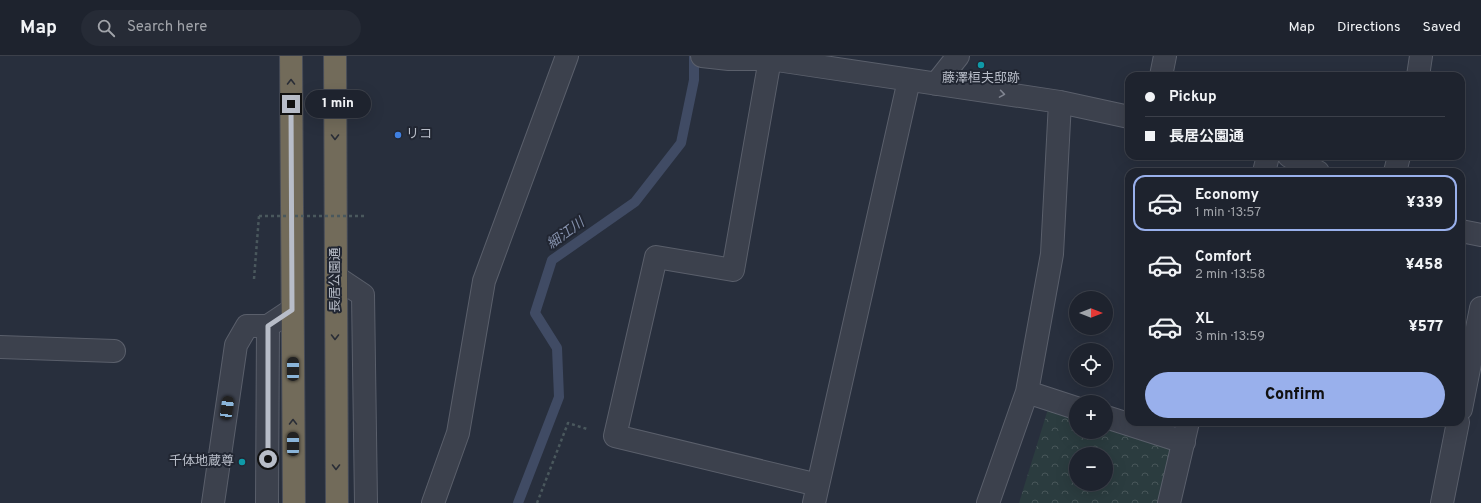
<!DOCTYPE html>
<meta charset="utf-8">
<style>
:root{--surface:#1e232e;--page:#262b36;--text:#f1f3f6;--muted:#a1a4aa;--line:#3c404a;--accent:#99b0ec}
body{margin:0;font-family:Overpass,"Noto Sans JP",sans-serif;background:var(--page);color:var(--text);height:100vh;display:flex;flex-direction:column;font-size:15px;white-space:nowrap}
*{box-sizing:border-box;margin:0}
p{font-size:13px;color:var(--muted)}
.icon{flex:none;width:22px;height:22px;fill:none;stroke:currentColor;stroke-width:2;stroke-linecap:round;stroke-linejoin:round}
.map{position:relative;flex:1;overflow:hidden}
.drawer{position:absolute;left:1125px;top:112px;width:340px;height:258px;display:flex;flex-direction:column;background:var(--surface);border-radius:12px;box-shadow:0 4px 16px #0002,0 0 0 1px var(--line)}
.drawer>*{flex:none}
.guide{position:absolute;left:1125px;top:16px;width:340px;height:88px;border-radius:12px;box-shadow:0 4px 16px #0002,0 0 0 1px var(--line);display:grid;align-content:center;height:88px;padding:0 20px;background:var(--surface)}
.needle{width:26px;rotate:90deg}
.controls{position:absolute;left:1069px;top:235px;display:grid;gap:8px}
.controls a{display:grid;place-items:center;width:44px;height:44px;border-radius:50%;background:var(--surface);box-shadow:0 4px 16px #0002,0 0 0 1px var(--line);font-size:20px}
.end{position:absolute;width:18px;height:18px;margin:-9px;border:5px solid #b8bdc8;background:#111;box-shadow:0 0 0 2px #111}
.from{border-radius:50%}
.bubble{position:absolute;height:28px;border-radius:14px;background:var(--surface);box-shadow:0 4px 16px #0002,0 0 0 1px var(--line);font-size:13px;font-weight:800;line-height:28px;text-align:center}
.car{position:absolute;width:12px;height:24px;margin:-12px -6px;border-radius:5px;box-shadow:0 0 3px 1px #0007;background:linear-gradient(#222 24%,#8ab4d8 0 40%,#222 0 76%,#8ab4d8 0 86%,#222 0)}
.guide b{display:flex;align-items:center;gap:14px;height:38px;font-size:15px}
.guide b+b{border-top:1px solid var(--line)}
.guide i{width:10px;height:10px;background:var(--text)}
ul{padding:7px 0 0;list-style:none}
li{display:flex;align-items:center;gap:12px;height:56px;margin:0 8px 6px;padding:0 12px;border:2px solid transparent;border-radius:12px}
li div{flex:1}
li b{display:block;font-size:15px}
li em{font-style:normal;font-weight:800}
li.active{border-color:var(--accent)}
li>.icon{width:36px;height:36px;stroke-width:1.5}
.button{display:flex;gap:8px;margin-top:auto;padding:8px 20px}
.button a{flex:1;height:46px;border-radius:24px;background:var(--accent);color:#111;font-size:16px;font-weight:800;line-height:46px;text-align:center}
header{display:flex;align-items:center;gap:24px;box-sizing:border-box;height:56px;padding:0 20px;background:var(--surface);border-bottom:1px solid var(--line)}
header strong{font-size:19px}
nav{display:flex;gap:22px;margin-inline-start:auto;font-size:14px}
.search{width:280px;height:36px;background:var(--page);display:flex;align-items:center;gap:10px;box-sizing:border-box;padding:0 14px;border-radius:22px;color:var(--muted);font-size:15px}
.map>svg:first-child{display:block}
</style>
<header>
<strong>Map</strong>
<div class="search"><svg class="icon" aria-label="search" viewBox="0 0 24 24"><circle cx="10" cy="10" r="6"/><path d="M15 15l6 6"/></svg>Search here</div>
<nav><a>Map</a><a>Directions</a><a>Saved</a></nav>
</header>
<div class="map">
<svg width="1481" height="447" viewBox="0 0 1481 447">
<defs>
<pattern id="park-crowns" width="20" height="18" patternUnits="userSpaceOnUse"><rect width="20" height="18" fill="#2b3c3f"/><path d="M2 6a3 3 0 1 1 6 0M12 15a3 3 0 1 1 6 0" fill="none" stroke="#485659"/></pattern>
</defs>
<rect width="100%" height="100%" fill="#282f3d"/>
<path fill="url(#park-crowns)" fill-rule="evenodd" d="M1048,353L1076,361V376H1106V369L1178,390L1166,447H1019ZM1076,398H1106V428H1076Z"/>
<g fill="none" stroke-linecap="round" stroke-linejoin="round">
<path stroke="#404b64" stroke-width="10" d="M518,447L559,341L557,292L535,257L552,204L635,146L681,87L694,24V0"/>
<defs>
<path id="street" d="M702,0L729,3H770L1060,46L1129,61
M770,3L733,214L656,201L615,380L818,429
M1161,20L1165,0
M1418,20L1421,0
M936,28L958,0
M1289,100L1318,116
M1264,116L1268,100
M1395,116L1399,100
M1461,175L1481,179
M336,221L363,239L366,447
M0,291L114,295
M1027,336L1076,352
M1461,353L1481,252
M1106,361L1184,386
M213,447L236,289L247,270H268L292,254
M267,447L268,270
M433,447L458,377L484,225L567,0
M814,447L909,24
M988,447L1027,336L1052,198L1060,46
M1169,447L1188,366
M1442,447L1458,366"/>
<path id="highway" d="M291,0L294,447
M335,0L337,447"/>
</defs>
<use href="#street" stroke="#5a5f6b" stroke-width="24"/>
<use href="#highway" stroke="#474c58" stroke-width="24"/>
<path stroke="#4a585d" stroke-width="2.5" stroke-dasharray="3 3" stroke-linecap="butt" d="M254,223L259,160
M537,447L568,367L587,373"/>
<use href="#street" stroke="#3c414d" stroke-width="22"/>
<use href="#highway" stroke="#726b5a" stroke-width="22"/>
<path stroke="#4a585d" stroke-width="2.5" stroke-dasharray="3 3" stroke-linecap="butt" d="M259,160H364"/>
</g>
<defs><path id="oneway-chevron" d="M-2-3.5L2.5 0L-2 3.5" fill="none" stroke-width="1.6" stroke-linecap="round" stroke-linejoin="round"/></defs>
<g stroke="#292d36">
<use href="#oneway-chevron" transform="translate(291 26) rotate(-90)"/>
<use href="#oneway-chevron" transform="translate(335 81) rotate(90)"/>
<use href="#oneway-chevron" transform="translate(335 281) rotate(90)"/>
<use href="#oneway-chevron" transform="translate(293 366) rotate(-90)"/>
<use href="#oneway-chevron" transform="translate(336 411) rotate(90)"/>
</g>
<use stroke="#808591" href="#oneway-chevron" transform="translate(1002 38) rotate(9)"/>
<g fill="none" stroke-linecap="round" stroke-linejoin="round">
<path stroke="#b8bdc8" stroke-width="5" d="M268,403V270L292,254L291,48"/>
</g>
<g fill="#0f9aa8" stroke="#212632" stroke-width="1.5">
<circle cx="981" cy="9" r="4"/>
<circle cx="242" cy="406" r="4"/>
</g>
<circle fill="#3f7fe0" stroke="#212632" stroke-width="1.5" cx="398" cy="79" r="4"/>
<g text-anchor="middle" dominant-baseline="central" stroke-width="4" stroke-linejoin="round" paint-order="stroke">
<g font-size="13" fill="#b8bdc8" stroke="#212632">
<text x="981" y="23">藤澤桓夫邸跡</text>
<text x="406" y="79" text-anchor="start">リコ</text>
<text x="234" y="406" text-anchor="end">千体地蔵尊</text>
</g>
<g font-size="13" fill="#b8bdc8" stroke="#212632">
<text transform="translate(336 224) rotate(-90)">長居公園通</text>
</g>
<g font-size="14" font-style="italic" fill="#8490ab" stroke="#212632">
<text transform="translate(566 178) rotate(-36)">細江川</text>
</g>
</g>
</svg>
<div class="controls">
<a><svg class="needle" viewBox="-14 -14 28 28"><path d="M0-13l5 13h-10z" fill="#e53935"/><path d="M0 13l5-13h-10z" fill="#a1a4aa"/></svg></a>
<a><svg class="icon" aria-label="locate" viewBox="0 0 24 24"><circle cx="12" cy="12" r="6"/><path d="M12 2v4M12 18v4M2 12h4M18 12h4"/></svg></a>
<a>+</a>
<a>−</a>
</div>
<i class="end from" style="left:268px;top:403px"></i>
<i class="end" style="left:291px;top:48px"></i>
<div class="bubble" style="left:305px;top:34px;width:66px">1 min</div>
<i class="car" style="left:293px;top:313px;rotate:0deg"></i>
<i class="car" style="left:227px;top:352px;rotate:8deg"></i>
<i class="car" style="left:293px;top:388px;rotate:0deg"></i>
<div class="guide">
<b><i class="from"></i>Pickup</b>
<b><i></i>長居公園通</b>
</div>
<section class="drawer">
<ul>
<li class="active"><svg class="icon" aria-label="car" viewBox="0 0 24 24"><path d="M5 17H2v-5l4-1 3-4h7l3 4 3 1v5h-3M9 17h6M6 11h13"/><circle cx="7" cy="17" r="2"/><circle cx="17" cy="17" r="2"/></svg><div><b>Economy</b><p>1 min · 13:57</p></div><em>¥339</em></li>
<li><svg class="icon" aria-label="car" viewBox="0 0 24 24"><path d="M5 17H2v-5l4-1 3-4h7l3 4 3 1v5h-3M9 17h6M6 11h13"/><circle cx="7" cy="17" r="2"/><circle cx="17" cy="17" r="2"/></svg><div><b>Comfort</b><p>2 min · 13:58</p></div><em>¥458</em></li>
<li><svg class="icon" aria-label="car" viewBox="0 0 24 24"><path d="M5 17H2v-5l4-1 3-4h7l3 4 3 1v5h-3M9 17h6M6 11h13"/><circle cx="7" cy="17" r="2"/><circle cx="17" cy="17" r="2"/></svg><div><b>XL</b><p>3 min · 13:59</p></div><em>¥577</em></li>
</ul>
<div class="button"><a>Confirm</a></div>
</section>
</div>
